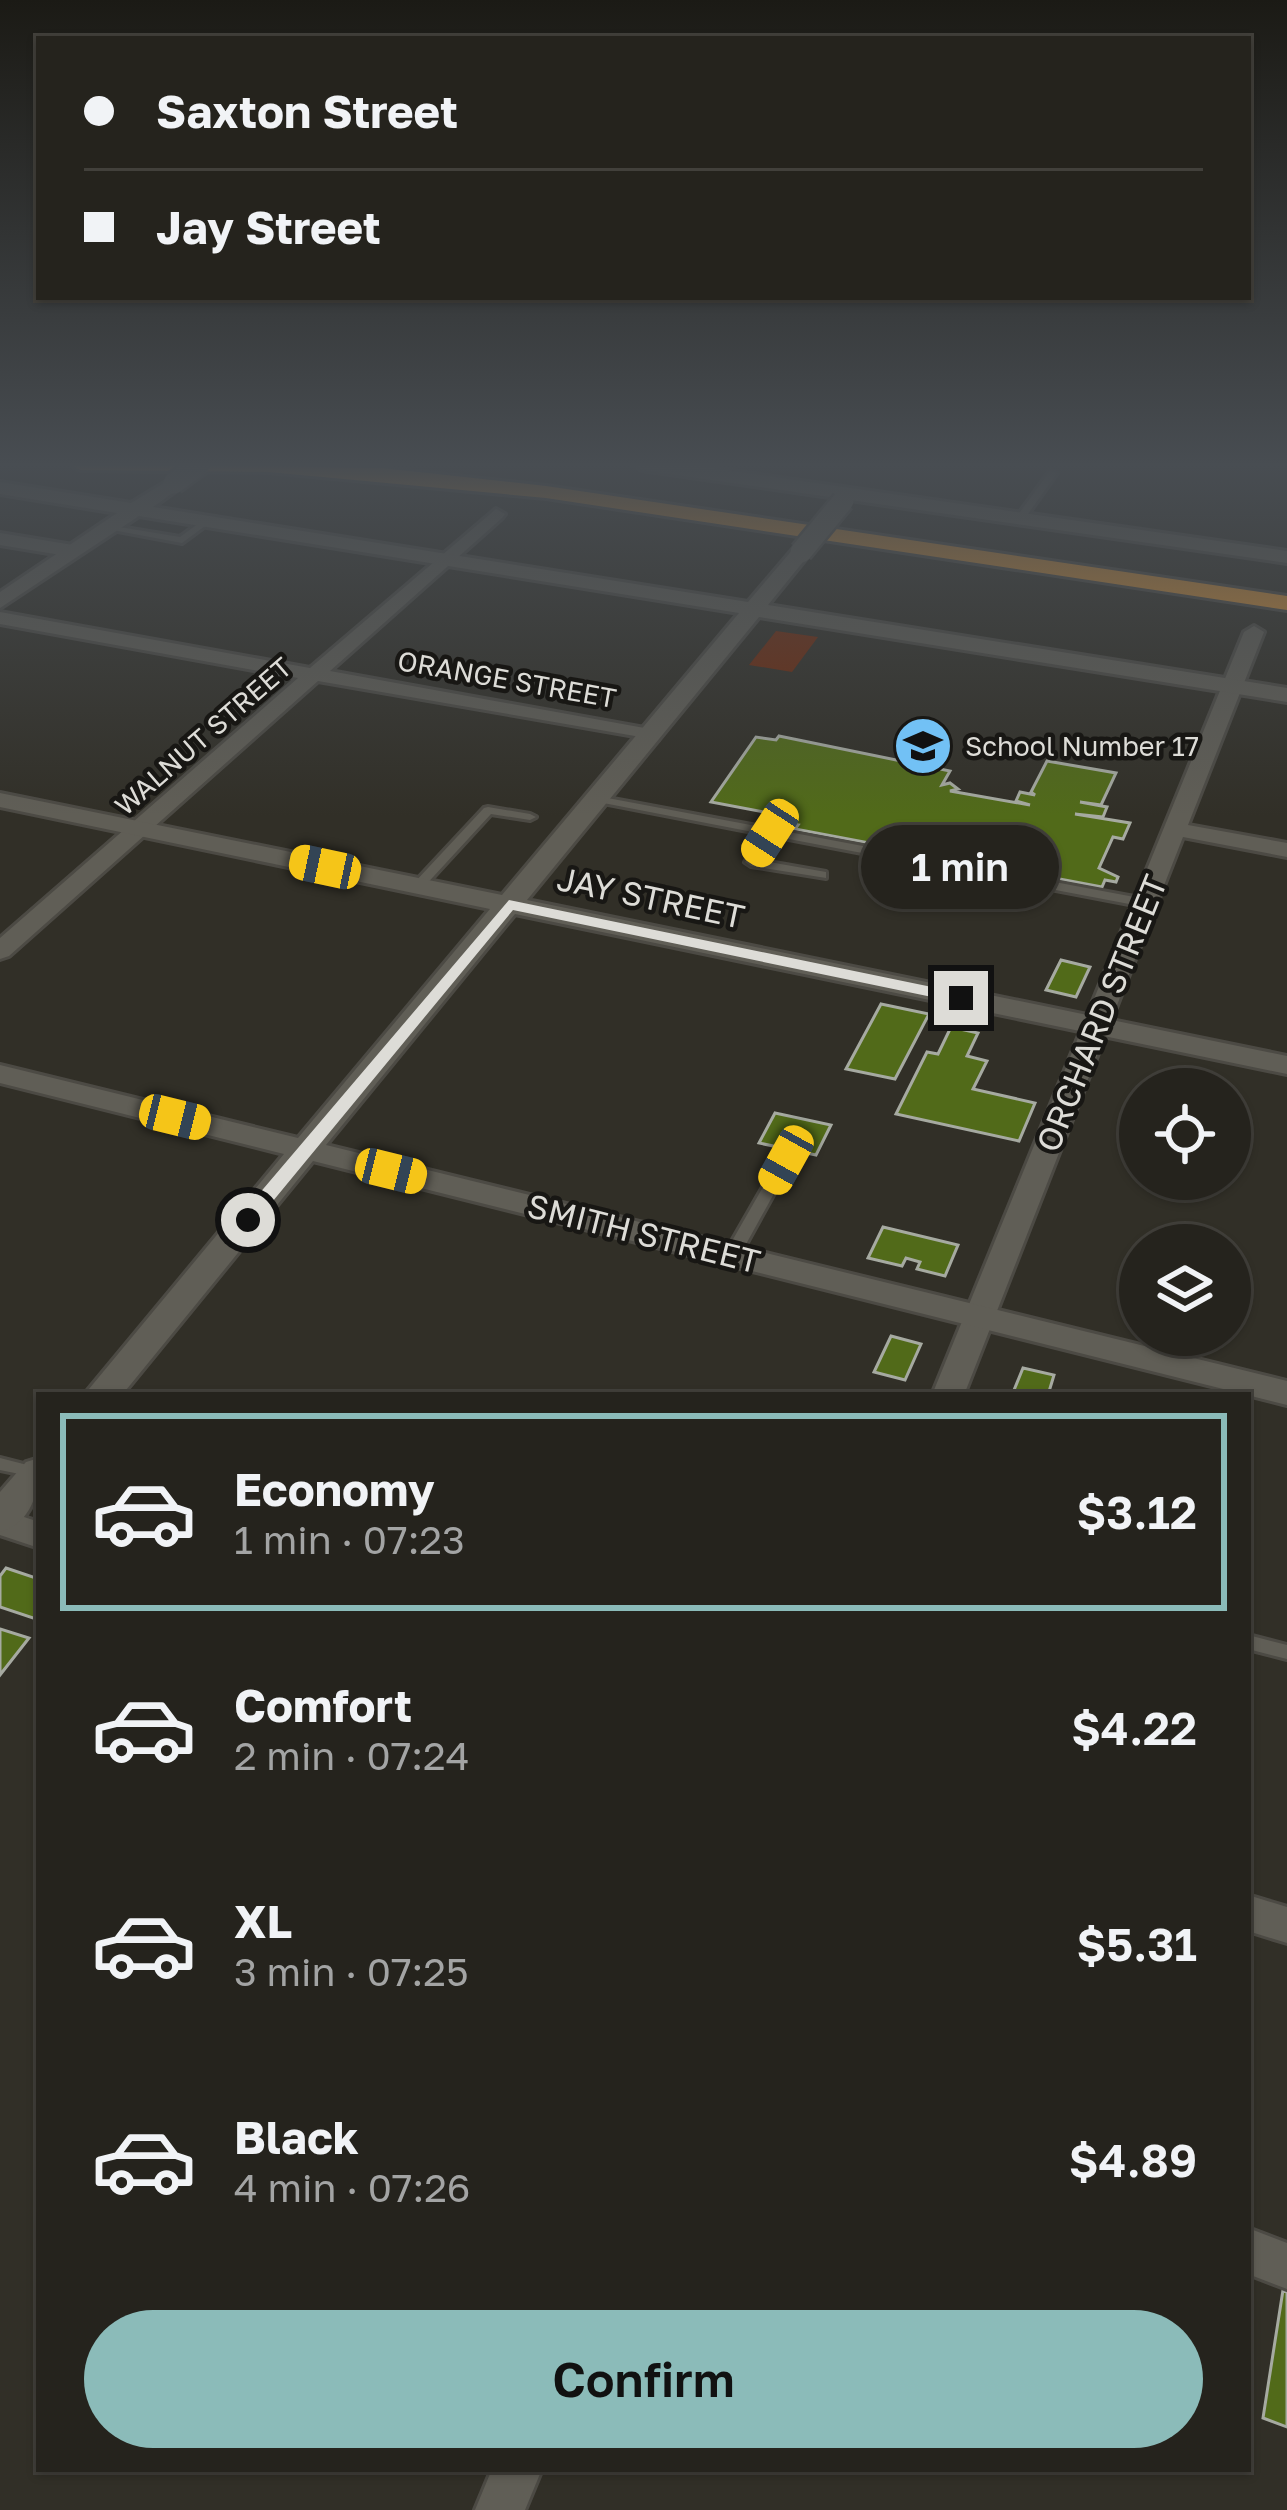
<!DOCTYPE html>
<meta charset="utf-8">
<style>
:root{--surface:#25231d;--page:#2d2b26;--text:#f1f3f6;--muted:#a3a4a4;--line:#42403b;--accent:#8bbbb9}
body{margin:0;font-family:"Golos Text",sans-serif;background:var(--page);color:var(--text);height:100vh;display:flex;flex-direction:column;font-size:45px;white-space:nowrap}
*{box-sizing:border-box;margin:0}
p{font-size:39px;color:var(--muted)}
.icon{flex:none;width:66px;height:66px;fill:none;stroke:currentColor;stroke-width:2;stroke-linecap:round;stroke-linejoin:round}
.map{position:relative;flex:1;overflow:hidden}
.sheet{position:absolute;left:36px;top:1392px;width:1215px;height:1080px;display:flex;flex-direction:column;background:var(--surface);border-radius:0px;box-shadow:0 3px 9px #0004,0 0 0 3px var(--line)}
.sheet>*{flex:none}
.hud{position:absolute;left:36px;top:36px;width:1215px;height:264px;border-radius:0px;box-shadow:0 3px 9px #0004,0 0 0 3px var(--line);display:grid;align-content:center;height:264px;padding:0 48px;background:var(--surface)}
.controls{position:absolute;left:1119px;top:1068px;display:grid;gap:24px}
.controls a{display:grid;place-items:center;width:132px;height:132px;border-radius:50%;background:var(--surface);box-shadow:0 3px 9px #0004,0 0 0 3px var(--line);font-size:60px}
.end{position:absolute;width:54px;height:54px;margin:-27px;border:15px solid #dddcd7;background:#111;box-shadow:0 0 0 6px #111}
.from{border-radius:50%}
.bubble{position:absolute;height:84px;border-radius:42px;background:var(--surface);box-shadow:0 3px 9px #0004,0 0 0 3px var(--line);font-size:39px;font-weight:600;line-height:84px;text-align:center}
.car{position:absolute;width:36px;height:72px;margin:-36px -18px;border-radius:15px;box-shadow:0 0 9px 3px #0007;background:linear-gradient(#f5c518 24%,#345 0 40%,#f5c518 0 76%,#345 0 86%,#f5c518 0)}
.hud b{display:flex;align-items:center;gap:42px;height:114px;font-size:45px}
.hud b+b{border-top:3px solid var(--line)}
.hud i{width:30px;height:30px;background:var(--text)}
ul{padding:21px 0 0;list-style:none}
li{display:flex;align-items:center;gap:36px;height:198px;margin:0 24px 18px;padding:0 24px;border:6px solid transparent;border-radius:0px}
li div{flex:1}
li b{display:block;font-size:45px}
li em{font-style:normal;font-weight:600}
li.active{border-color:var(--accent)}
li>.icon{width:108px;height:108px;stroke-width:1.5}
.button{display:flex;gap:24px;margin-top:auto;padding:24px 48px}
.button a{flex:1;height:138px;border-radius:72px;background:var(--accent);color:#111;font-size:48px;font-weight:600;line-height:138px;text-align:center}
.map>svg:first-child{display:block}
</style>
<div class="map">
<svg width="1287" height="2510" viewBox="0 0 1287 2510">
<rect width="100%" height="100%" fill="#312f27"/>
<path fill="#70290b" d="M776,631L818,637L792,672L749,665Z"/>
<path fill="#516a19" stroke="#a6aaa1" stroke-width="3" d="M779,736L950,771L942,785L950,783L958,789L950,791L1030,805L1016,801L1020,792L1035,795L1031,792L1047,761L1116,773L1101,805L1080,802L1107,807L1103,817L1075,814L1130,823L1123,839L1113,837L1099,868L1118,877L1116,882L1105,880L1102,887L795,829L798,825L791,824L795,818L711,802L756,737L776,740Z
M1061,960L1090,967L1076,997L1046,990Z
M881,1004L929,1014L895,1079L846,1069Z
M951,1027L978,1033L967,1056L987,1061L973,1089L1035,1103L1019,1141L896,1114L927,1052L938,1054Z
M775,1113L831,1125L816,1155L759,1143Z
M883,1227L958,1245L945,1276L917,1269L920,1262L906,1258L902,1266L868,1258Z
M891,1336L921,1344L905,1380L874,1372Z
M1023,1368L1054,1375L1048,1395H1012Z
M6,1568L39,1579V1620L0,1607V1576Z
M0,1629L29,1638L0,1675Z
M1283,2290L1287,2292V2427L1263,2418Z"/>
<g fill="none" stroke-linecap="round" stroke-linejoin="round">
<defs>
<path id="service" d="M1050,471L1057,473L1023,521H1017L1015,519Z
M206,518L211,521L209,523L182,543L102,528L107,525L180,537Z
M597,796L1145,899L1151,903L1145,907L773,836L758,860L826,872V878L751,866L745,862L763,834L593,801V797Z
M488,807L530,814L536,817L530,820L491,814L422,889H414V883L484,808Z
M786,1155L793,1159L740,1255L732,1260L727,1258L724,1255L779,1159Z
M0,1458L39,1468V1478L0,1470Z
M1248,1635L1287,1645V1659L1248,1649Z"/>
<path id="minor" d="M496,509L505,514L502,518L330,671L650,729L658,730V740L318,681L9,956L0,959V938L298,678L0,624V612L310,668Z
M0,533L73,545L82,551L73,557L0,545Z
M1254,626L1264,632L1188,825L1287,843V857L1183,837L964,1395H932L1244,632Z
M0,1509L39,1522V1548L0,1535Z
M1248,1895L1287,1907V1943L1248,1931Z
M1248,2228L1287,2243V2289L1248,2274Z
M492,2469H542L525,2510H475Z"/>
<path id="tertiary" d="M633,464H684L1287,551V563L642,470Z
M174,477L184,483L181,487L153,507L748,602L794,548L801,546L811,552L768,605L1287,688V702L759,617L527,900L1287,1056V1074L515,914L326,1145L1287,1381V1405L313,1161L122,1395H84L284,1154L0,1083V1065L298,1138L490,909L0,807V793L502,895L739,613L139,516L0,608V592L117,513L0,494V482L131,503Z
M39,1458C39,1489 35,1521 0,1532V1492L26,1462Z"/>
<path id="motorway" d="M70,464L382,468L546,486L1287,596V610L546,498L269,472L80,470Z"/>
</defs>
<use href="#service" stroke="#4c4a44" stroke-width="6"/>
<use href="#minor" stroke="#4c4a44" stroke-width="6"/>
<use href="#tertiary" stroke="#4c4a44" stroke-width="6"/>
<use href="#motorway" stroke="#4c4a44" stroke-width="6"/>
<use href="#service" fill="#605e56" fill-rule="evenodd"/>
<use href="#minor" fill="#605e56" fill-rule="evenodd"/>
<use href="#tertiary" fill="#605e56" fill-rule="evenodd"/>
<use href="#motorway" fill="#d38e35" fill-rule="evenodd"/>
<defs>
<path id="tertiary-bridge" d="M174,483L200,464
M801,552L843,501"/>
</defs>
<use href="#tertiary-bridge" stroke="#4c4a44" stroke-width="26" stroke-linecap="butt"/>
<use href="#tertiary-bridge" stroke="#605e56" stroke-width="21"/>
</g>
<linearGradient id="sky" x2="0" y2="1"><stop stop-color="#1b1a15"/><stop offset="0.57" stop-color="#484d52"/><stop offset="1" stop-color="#484d52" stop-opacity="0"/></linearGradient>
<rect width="1287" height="816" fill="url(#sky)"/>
<path fill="#dddcd7" d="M509,900L961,993L969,998L961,1003L513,910L254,1224H241V1215Z"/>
<defs>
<symbol id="school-disc" viewBox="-11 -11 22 22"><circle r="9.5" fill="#72c1f5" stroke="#181714"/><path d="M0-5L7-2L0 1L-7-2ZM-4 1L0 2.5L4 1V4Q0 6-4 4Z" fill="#111"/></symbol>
</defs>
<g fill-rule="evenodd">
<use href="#school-disc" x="890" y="713" width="66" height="66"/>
</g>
<g text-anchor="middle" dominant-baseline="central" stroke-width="9" stroke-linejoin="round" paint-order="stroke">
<g font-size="27" fill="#dddcd7" stroke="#181714">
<text transform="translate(507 679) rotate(10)">ORANGE STREET</text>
<text transform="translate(203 736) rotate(-41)">WALNUT STREET</text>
</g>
<g font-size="27" fill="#dddcd7" stroke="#181714" text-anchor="start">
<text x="965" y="746">School Number 17</text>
</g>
<g font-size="33" fill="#dddcd7" stroke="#181714">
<text transform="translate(651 897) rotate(12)">JAY STREET</text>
<text transform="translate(1101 1013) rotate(-68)">ORCHARD STREET</text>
<text transform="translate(644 1233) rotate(14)">SMITH STREET</text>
</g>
</g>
</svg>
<div class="controls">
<a><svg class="icon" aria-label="locate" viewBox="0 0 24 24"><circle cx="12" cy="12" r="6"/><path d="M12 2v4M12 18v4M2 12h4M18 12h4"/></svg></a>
<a><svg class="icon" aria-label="layers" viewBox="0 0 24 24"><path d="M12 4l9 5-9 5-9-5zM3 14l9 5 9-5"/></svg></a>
</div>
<i class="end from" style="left:248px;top:1220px"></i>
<i class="end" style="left:961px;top:998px"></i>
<div class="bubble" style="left:861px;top:825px;width:198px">1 min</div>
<i class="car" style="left:770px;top:833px;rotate:213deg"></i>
<i class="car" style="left:325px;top:867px;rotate:282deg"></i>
<i class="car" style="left:175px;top:1117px;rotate:104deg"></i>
<i class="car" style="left:786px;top:1160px;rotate:209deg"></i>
<i class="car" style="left:391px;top:1171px;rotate:104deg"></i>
<div class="hud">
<b><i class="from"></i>Saxton Street</b>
<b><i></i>Jay Street</b>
</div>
<section class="sheet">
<ul>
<li class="active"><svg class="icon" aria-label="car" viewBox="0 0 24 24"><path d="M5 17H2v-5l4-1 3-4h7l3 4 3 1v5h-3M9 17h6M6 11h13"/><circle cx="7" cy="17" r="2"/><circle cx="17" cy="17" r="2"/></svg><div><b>Economy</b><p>1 min · 07:23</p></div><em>$3.12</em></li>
<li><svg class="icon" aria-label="car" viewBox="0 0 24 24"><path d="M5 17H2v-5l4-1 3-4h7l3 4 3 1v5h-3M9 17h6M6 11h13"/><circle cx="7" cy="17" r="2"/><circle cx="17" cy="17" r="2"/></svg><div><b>Comfort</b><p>2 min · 07:24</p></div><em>$4.22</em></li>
<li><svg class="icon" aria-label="car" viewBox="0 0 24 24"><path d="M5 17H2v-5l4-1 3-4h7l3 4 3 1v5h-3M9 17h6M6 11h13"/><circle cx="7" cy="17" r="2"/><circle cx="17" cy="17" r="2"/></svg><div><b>XL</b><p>3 min · 07:25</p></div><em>$5.31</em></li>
<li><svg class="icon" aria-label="car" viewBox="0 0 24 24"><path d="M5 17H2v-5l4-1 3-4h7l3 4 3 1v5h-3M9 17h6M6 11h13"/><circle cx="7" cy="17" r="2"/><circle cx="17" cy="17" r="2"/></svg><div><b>Black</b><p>4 min · 07:26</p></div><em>$4.89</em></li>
</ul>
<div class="button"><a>Confirm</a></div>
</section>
</div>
